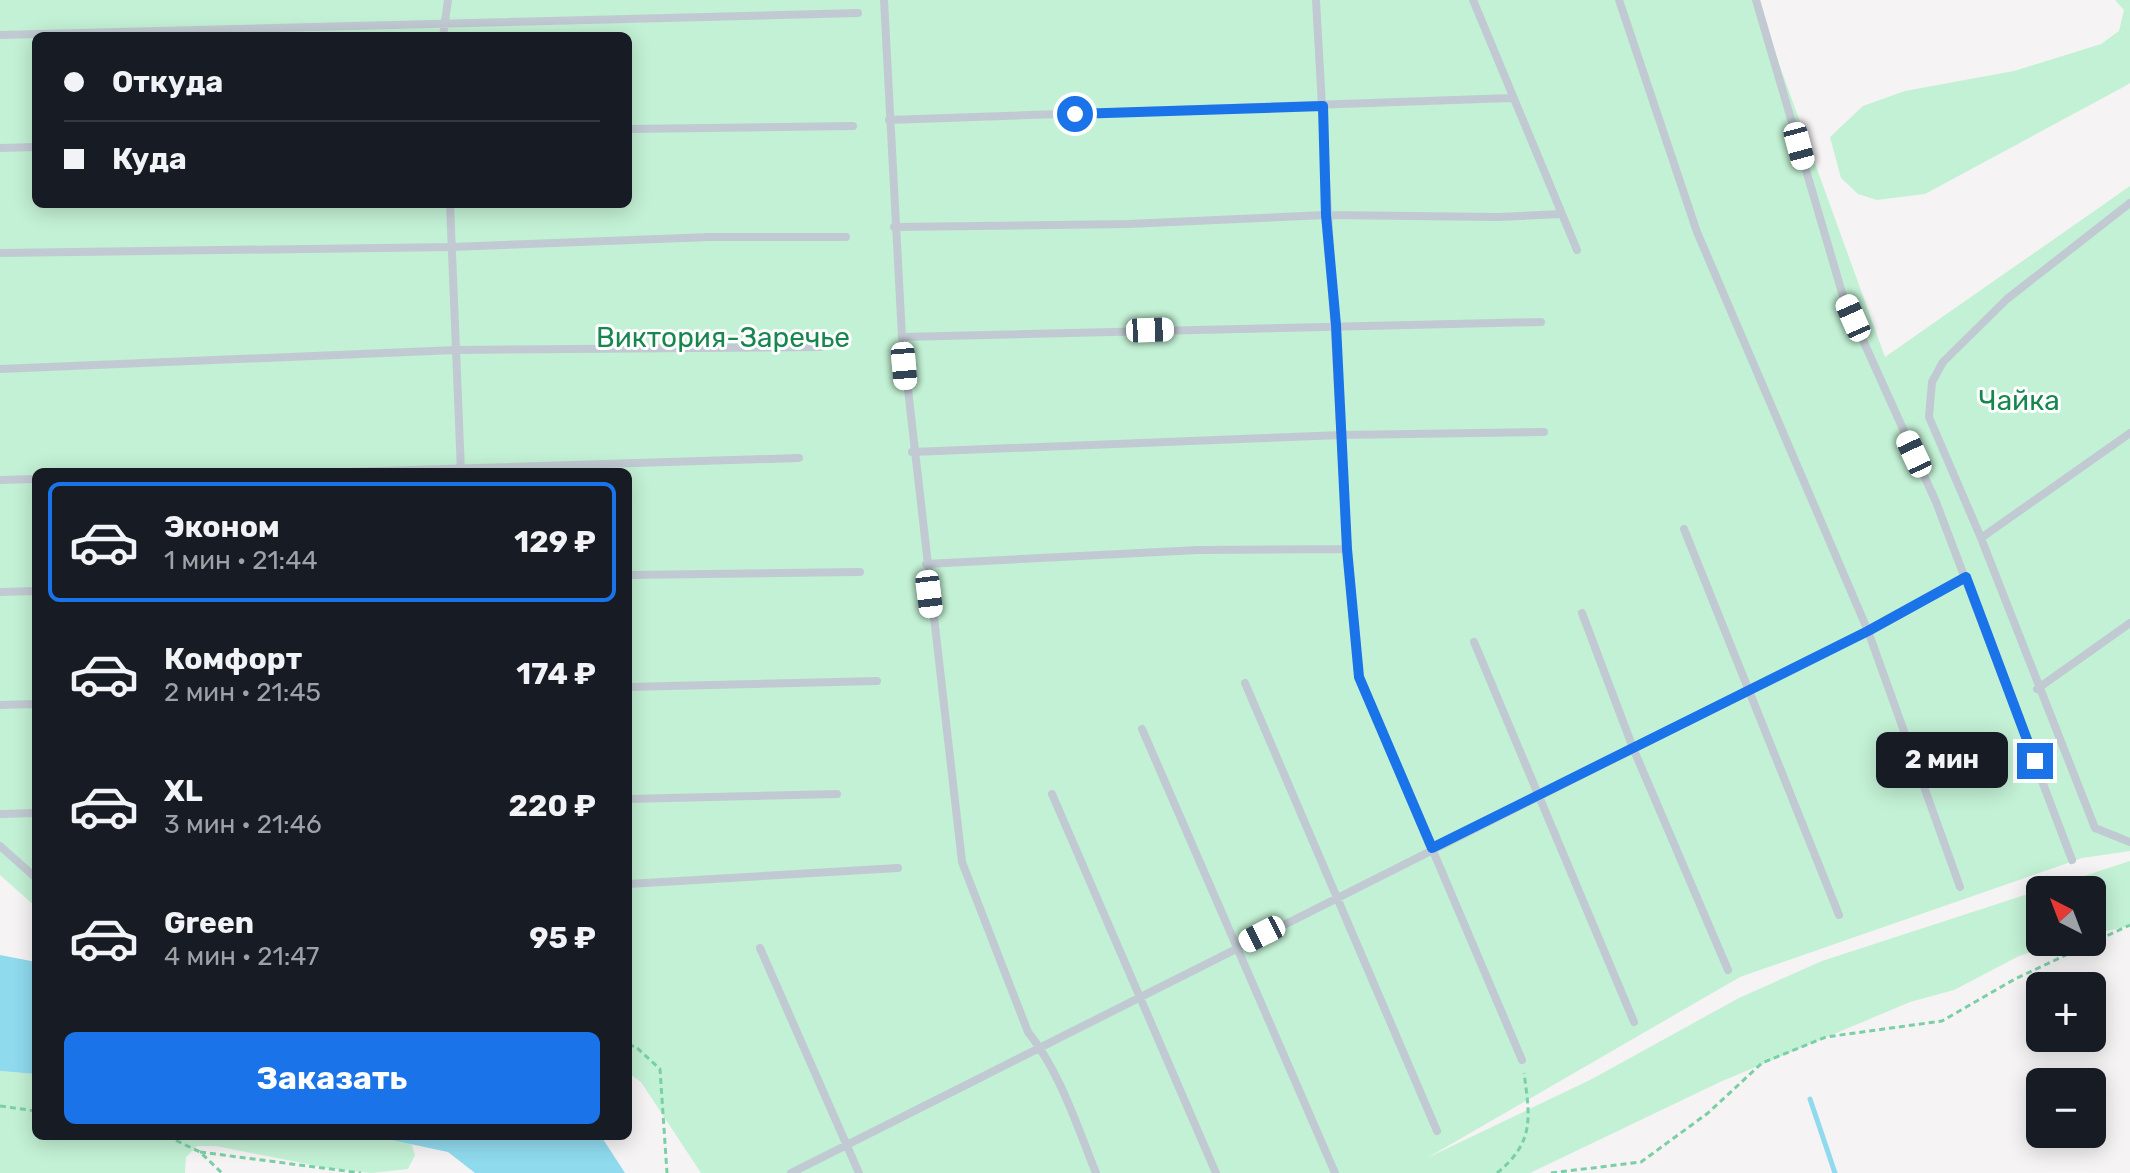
<!DOCTYPE html>
<html lang="ru">
<meta charset="utf-8">
<style>
:root{--surface:#171b24;--page:#20242c;--text:#f1f3f6;--muted:#9ea1a6;--line:#363941;--accent:#1a73e8}
body{margin:0;font-family:Rubik,sans-serif;background:var(--page);color:var(--text);height:100vh;display:flex;flex-direction:column;font-size:30px;white-space:nowrap}
*{box-sizing:border-box;margin:0}
p{font-size:26px;color:var(--muted)}
.icon{flex:none;width:44px;height:44px;fill:none;stroke:currentColor;stroke-width:2;stroke-linecap:round;stroke-linejoin:round}
.map{position:relative;flex:1;overflow:hidden}
.panel{position:absolute;left:32px;top:468px;width:600px;height:672px;display:flex;flex-direction:column;background:var(--surface);border-radius:12px;box-shadow:0 4px 20px #0003}
.panel>*{flex:none}
.banner{position:absolute;left:32px;top:32px;width:600px;height:176px;border-radius:12px;box-shadow:0 4px 20px #0003;display:grid;align-content:center;height:176px;padding:0 32px;background:var(--surface)}
.needle{width:52px;rotate:318deg}
.buttons{position:absolute;left:2026px;top:876px;display:grid;gap:16px}
.buttons a{display:grid;place-items:center;width:80px;height:80px;border-radius:12px;background:var(--surface);box-shadow:0 4px 20px #0003;font-size:40px}
.end{position:absolute;width:36px;height:36px;margin:-18px;border:10px solid #1a73e8;background:#fff;box-shadow:0 0 0 4px #fff}
.from{border-radius:50%}
.bubble{position:absolute;height:56px;border-radius:12px;background:var(--surface);box-shadow:0 4px 20px #0003;font-size:26px;font-weight:700;line-height:56px;text-align:center}
.car{position:absolute;width:24px;height:48px;margin:-24px -12px;border-radius:10px;box-shadow:0 0 6px 2px #0007;background:linear-gradient(#fff 24%,#345 0 40%,#fff 0 76%,#345 0 86%,#fff 0)}
.banner b{display:flex;align-items:center;gap:28px;height:76px;font-size:30px}
.banner b+b{border-top:2px solid var(--line)}
.banner i{width:20px;height:20px;background:var(--text)}
ul{padding:14px 0 0;list-style:none}
li{display:flex;align-items:center;gap:24px;height:120px;margin:0 16px 12px;padding:0 16px;border:4px solid transparent;border-radius:12px}
li div{flex:1}
li b{display:block;font-size:30px}
li em{font-style:normal;font-weight:700}
li.selected{border-color:var(--accent)}
li>.icon{width:72px;height:72px;stroke-width:1.5}
.button{display:flex;gap:16px;margin-top:auto;padding:16px 32px}
.button a{flex:1;height:92px;border-radius:12px;background:var(--accent);color:#fff;font-size:32px;font-weight:700;line-height:92px;text-align:center}
.map>svg:first-child{display:block}
</style>
<div class="map">
<svg width="2130" height="1173" viewBox="0 0 2130 1173">
<rect width="100%" height="100%" fill="#f5f3f3"/>
<path fill="#c3f1d5" fill-rule="evenodd" d="M0,0H1756L1885,357L2130,186V851L2082,858L1740,977L1427,1158L1590,1080L1739,998L1822,961L2040,890V942H2064L2019,956L1954,990L1910,1002L1720,1082L1530,1173H701L641,1082L628,1073V472H36V907L0,875ZM36,36H628V204H36Z
M2115,0H2130V83L2127,85L1925,194L1877,200L1858,194L1841,178L1830,137L1863,106L1905,91L2014,71L2101,44L2119,31L2124,10Z
M2130,861V926L2092,934V890H2041Z
M0,1071L36,1074V1136H373L411,1143L415,1155L408,1169L371,1173L327,1168L216,1146H197L186,1157L185,1173H0Z"/>
<path fill="#90daee" d="M0,955L36,962V1074L0,1071Z
M373,1136H601L625,1173H475L448,1152Z"/>
<g fill="none" stroke-linecap="round" stroke-linejoin="round">
<path stroke="#90daee" stroke-width="5" d="M1810,1099L1835,1173"/>
<path stroke="#7ad0a6" stroke-width="3" stroke-dasharray="6 4" stroke-linecap="butt" d="M628,1046H635L660,1069L667,1173
M0,1106L36,1111
M167,1136L200,1152L222,1173
M200,1152L361,1173
M1497,1173C1535,1142 1530,1117 1524,1073
M1551,1173L1641,1162L1708,1113L1762,1063L1826,1037L1942,1021L2015,979L2130,925"/>
<path stroke="#c1cad2" stroke-width="8" d="M884,0L902,337L962,862L1028,1032C1060,1072 1077,1126 1096,1173
M1316,0L1347,549L1359,677L1522,1060
M1473,0L1577,250
M1619,0L1697,232L1868,631L1960,887
M1756,0L1843,296L1936,502L2072,860
M0,35L858,13
M443,36L448,0
M889,120L1511,98
M628,129L853,126
M0,148L36,147
M2130,203L2007,299L1943,362L1932,382L1929,417L1981,538L2095,828L2130,842
M450,204L461,471
M894,227L1128,224L1326,215L1498,217L1561,214
M0,253L452,247L710,237H846
M902,337L1541,322
M0,369L456,350L821,347
M912,452L1342,435L1544,432
M346,472L799,458
M0,480L36,479
M1684,529L1839,915
M1981,538L2130,433
M926,564L1198,550L1347,549
M628,575L860,572
M0,592L36,591
M1582,613L1633,748L1728,970
M1474,642L1634,1022
M1245,683L1437,1131
M628,687L877,681
M2037,689L2130,623
M0,705L36,704
M1142,729L1335,1173
M1052,794L1216,1173
M628,799L837,794
M0,814L36,813
M0,846L36,878
M628,884L898,868
M760,948L859,1173
M791,1173L1868,631L1966,577"/>
</g>
<g fill="none" stroke-linecap="round" stroke-linejoin="round">
<path stroke="#1a73e8" stroke-width="10" d="M1075,114L1323,106L1326,215L1336,325L1347,549L1359,677L1432,848L1868,631L1966,577L2035,761"/>
</g>
<g text-anchor="middle" dominant-baseline="central" stroke-width="6" stroke-linejoin="round" paint-order="stroke">
<g font-size="28" fill="#17864f" stroke="#fff">
<text x="723" y="337">Виктория-Заречье</text>
<text x="2019" y="400">Чайка</text>
</g>
</g>
</svg>
<div class="buttons">
<a><svg class="needle" viewBox="-14 -14 28 28"><path d="M0-13l5 13h-10z" fill="#e53935"/><path d="M0 13l5-13h-10z" fill="#9ea1a6"/></svg></a>
<a>+</a>
<a>−</a>
</div>
<i class="end from" style="left:1075px;top:114px"></i>
<i class="end" style="left:2035px;top:761px"></i>
<div class="bubble" style="left:1876px;top:732px;width:132px">2 мин</div>
<i class="car" style="left:1799px;top:146px;rotate:165deg"></i>
<i class="car" style="left:1853px;top:318px;rotate:336deg"></i>
<i class="car" style="left:1150px;top:330px;rotate:88deg"></i>
<i class="car" style="left:904px;top:366px;rotate:175deg"></i>
<i class="car" style="left:1914px;top:454px;rotate:335deg"></i>
<i class="car" style="left:929px;top:594px;rotate:173deg"></i>
<i class="car" style="left:1262px;top:934px;rotate:243deg"></i>
<div class="banner">
<b><i class="from"></i>Откуда</b>
<b><i></i>Куда</b>
</div>
<section class="panel">
<ul>
<li class="selected"><svg class="icon" aria-label="car" viewBox="0 0 24 24"><path d="M5 17H2v-5l4-1 3-4h7l3 4 3 1v5h-3M9 17h6M6 11h13"/><circle cx="7" cy="17" r="2"/><circle cx="17" cy="17" r="2"/></svg><div><b>Эконом</b><p>1 мин · 21:44</p></div><em>129 ₽</em></li>
<li><svg class="icon" aria-label="car" viewBox="0 0 24 24"><path d="M5 17H2v-5l4-1 3-4h7l3 4 3 1v5h-3M9 17h6M6 11h13"/><circle cx="7" cy="17" r="2"/><circle cx="17" cy="17" r="2"/></svg><div><b>Комфорт</b><p>2 мин · 21:45</p></div><em>174 ₽</em></li>
<li><svg class="icon" aria-label="car" viewBox="0 0 24 24"><path d="M5 17H2v-5l4-1 3-4h7l3 4 3 1v5h-3M9 17h6M6 11h13"/><circle cx="7" cy="17" r="2"/><circle cx="17" cy="17" r="2"/></svg><div><b>XL</b><p>3 мин · 21:46</p></div><em>220 ₽</em></li>
<li><svg class="icon" aria-label="car" viewBox="0 0 24 24"><path d="M5 17H2v-5l4-1 3-4h7l3 4 3 1v5h-3M9 17h6M6 11h13"/><circle cx="7" cy="17" r="2"/><circle cx="17" cy="17" r="2"/></svg><div><b>Green</b><p>4 мин · 21:47</p></div><em>95 ₽</em></li>
</ul>
<div class="button"><a>Заказать</a></div>
</section>
</div>
